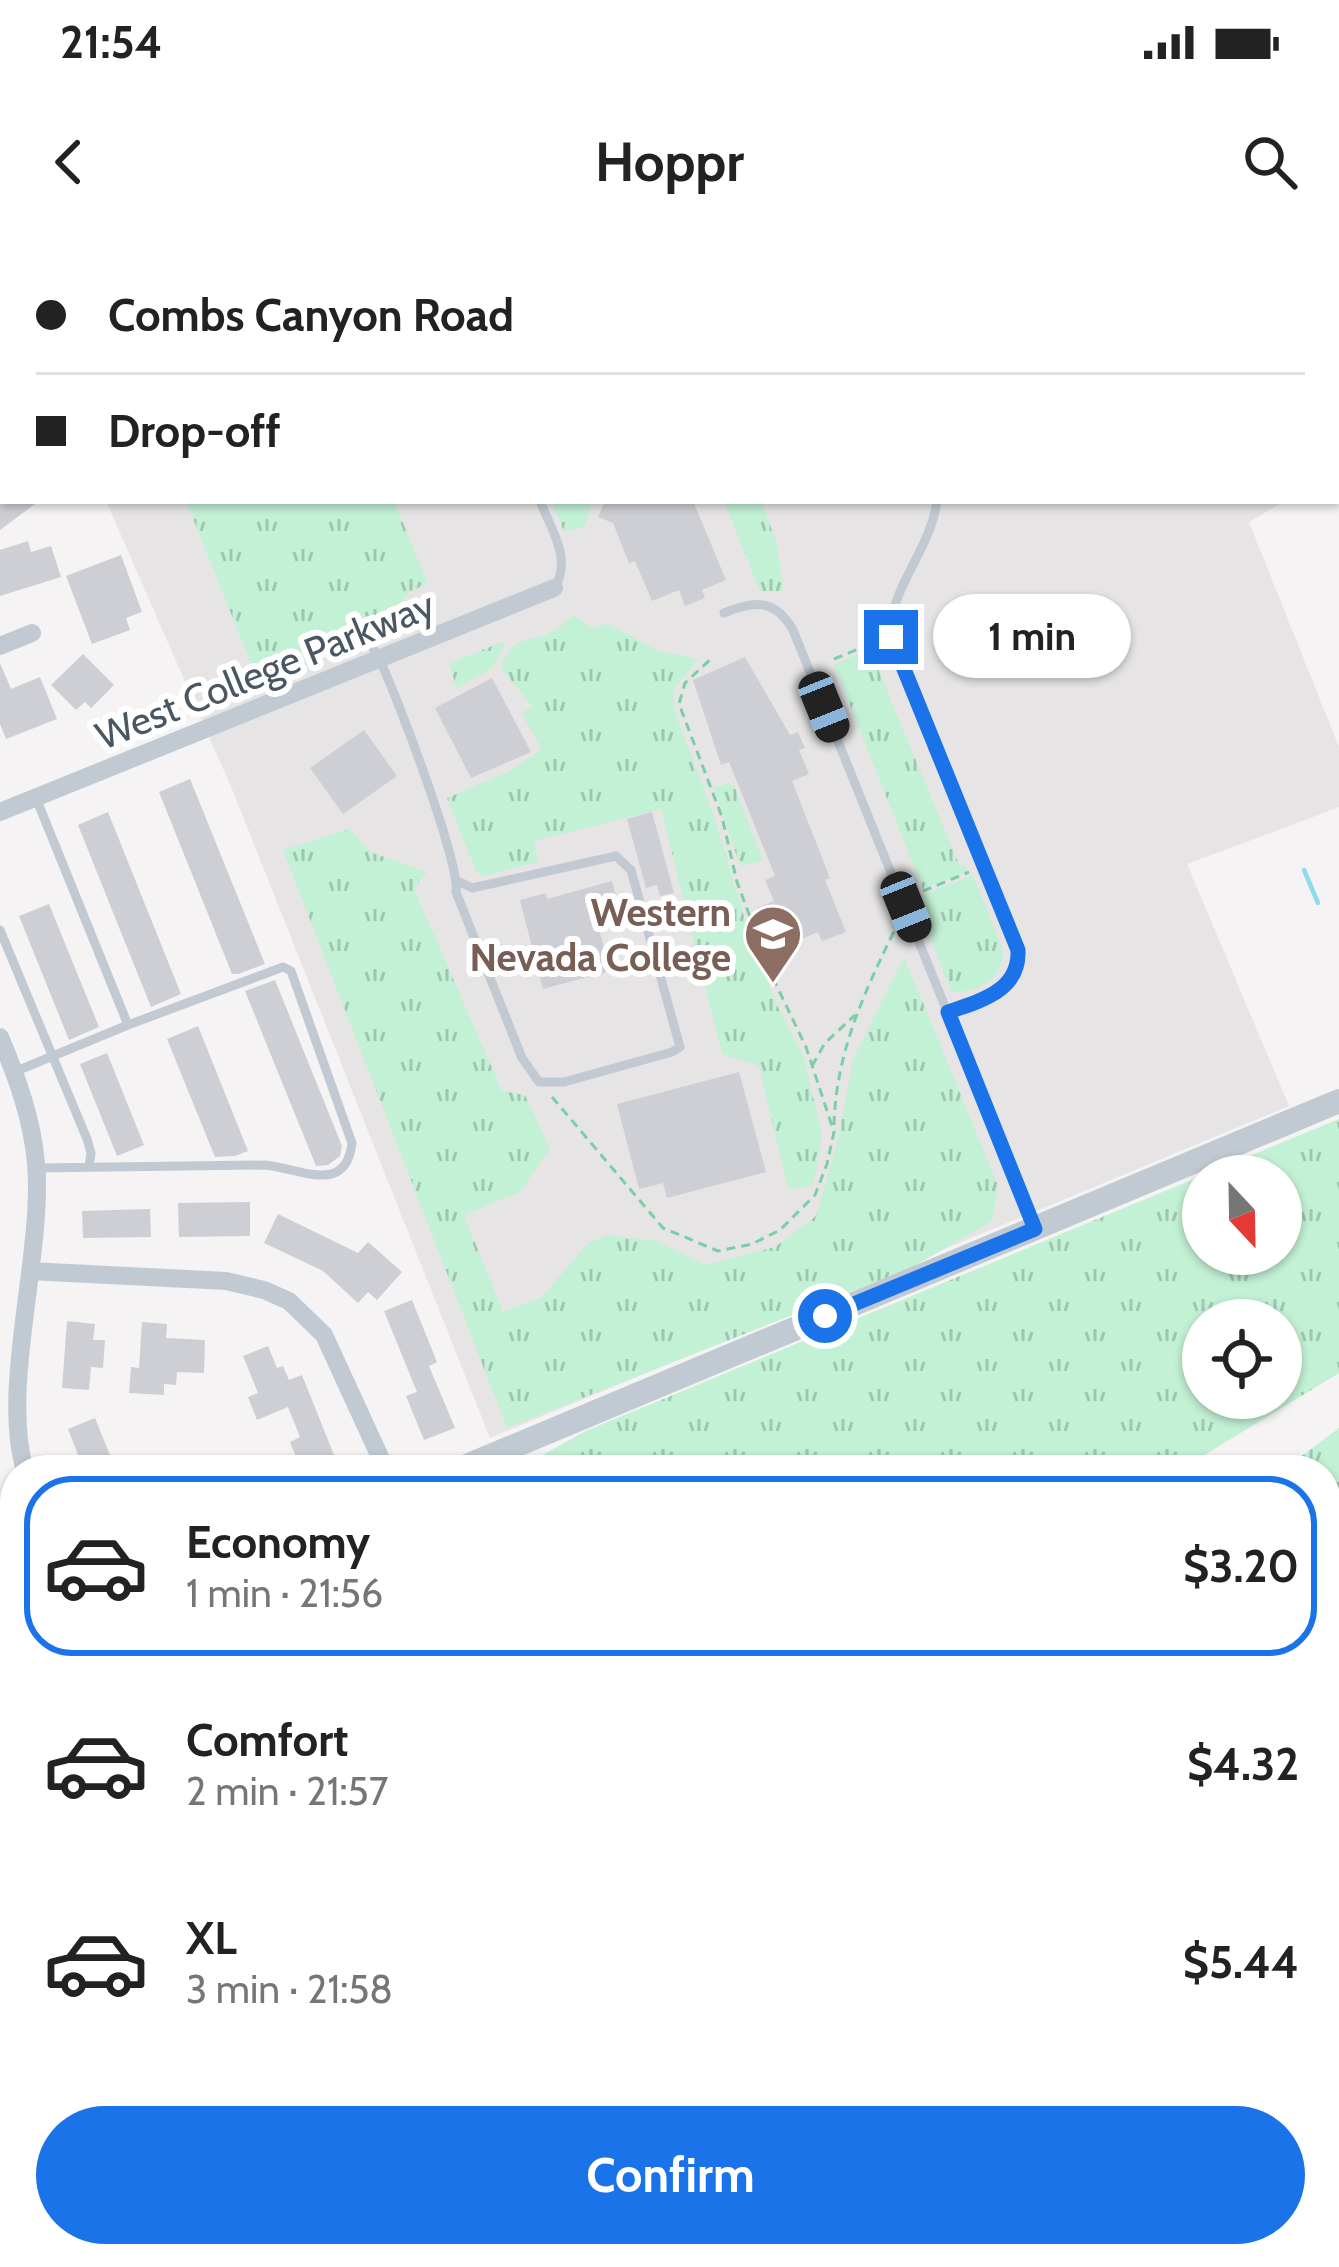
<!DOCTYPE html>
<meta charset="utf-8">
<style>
:root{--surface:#fff;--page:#f2f2f2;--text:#222;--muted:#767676;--line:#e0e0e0;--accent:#1a73e8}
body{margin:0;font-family:Cabin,sans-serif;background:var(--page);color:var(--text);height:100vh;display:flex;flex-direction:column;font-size:45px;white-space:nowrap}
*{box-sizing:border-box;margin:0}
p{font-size:39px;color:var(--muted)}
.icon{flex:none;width:66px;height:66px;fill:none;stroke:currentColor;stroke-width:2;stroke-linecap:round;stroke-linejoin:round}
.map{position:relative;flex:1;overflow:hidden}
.side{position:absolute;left:0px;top:1215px;width:1341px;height:813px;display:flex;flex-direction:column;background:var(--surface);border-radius:48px 48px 0 0;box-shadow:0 3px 9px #0004}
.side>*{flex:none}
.banner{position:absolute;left:0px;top:0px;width:1341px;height:264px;box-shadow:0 3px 9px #0004;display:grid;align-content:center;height:264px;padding:0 36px;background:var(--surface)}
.needle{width:78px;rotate:158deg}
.fabs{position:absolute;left:1182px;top:915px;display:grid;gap:24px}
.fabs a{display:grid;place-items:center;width:120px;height:120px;border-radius:50%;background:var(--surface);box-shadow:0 3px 9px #0004;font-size:60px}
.end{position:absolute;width:54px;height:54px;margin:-27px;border:15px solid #1a73e8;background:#fff;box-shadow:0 0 0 6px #fff}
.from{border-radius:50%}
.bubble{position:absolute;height:84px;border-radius:42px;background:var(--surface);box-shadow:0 3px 9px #0004;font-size:39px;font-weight:800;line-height:84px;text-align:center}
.car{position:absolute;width:36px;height:72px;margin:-36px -18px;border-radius:15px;box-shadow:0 0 9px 3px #0007;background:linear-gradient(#222 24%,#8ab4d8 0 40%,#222 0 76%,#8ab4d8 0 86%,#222 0)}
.banner b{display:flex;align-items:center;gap:42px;height:114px;font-size:45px}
.banner b+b{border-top:3px solid var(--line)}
.banner i{width:30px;height:30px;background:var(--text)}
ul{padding:21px 0 0;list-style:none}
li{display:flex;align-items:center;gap:36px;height:180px;margin:0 24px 18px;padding:0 12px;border:6px solid transparent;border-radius:48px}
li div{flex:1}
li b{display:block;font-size:45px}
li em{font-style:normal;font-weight:800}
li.selected{border-color:var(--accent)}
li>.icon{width:108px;height:108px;stroke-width:1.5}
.button{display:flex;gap:24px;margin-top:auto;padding:24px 36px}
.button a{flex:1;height:138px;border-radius:72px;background:var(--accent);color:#fff;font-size:48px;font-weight:800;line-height:138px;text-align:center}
.status{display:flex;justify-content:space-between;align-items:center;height:84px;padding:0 60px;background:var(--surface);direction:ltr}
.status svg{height:33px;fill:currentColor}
header{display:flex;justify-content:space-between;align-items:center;height:156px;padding:0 36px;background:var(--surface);font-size:54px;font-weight:800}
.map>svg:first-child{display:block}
</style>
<div class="status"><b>21:54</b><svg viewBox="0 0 49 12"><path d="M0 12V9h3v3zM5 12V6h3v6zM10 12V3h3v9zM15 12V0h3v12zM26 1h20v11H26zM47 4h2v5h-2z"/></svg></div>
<header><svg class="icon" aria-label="back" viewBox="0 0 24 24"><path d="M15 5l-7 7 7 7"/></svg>Hoppr<svg class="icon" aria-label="search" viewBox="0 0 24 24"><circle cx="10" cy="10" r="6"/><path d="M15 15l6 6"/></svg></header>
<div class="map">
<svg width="1339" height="2027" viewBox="0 0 1339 2027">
<defs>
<pattern id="grass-tufts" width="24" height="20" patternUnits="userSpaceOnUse" patternTransform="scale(3)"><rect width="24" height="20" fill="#c3f1d5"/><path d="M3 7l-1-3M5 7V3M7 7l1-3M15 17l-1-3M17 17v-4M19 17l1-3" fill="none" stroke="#a0c6b0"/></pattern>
</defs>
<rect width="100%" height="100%" fill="#f5f3f3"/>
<path fill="#e6e4e5" d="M10,0H1101L1103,3H11Z
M106,261H1285L1249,282L1339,507V567L1187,624L1289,866L490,1198L232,549Z"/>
<path fill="url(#grass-tufts)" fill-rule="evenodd" d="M186,261H394L428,344L410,351L393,375L254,431Z
M552,261H592L585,286L564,292Z
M724,261H761L777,304L783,351H760Z
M574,376L593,388L607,384L659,411L698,419L673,450L675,472L715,579L750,697L776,763L803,815L822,895L813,946L788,949L759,826L722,814L661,569L534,601L538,622L482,636L476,631L447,558L510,531L542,509L521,473L533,467L500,427C517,389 531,407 558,388C564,385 567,379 574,376Z
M502,402L505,404L492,428L457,448L449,424Z
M862,412H871L960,627L965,625L967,631L923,649L834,425Z
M729,543L735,548L763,621L742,626L737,617L714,547Z
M350,589L370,612L427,632L414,649L502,851L525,855L550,908L520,952L464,975L503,1072L542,1057L588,1003L607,995L656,1001L705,1025L775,1007L816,976L836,907L854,817L904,717L998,945L992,981L911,1028L507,1188L283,610Z
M973,635L1003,710C1004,738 978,755 951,751L915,658Z
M1339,879V1133L1180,1230H515L586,1191ZM1203,936H1281V1014H1203ZM1203,1080H1281V1158H1203Z
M1339,1188V2027H594L613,2013H1326V1230H1283Z"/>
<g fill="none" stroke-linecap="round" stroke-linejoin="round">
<path stroke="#90daee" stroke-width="4.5" d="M1304,630L1318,663"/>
</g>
<path fill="#cdcfd5" d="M0,261H39L0,290Z
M605,261H693L726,340L702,350L705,358L685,366L679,350L652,361L635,321L629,323L613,283L598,277Z
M28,301L31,312L51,306L61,337L0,356V310Z
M121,315L142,372L126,378L130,390L92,404L66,336Z
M1081,364L1101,414L1079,422L1059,373Z
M83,414L114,445L91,468L85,462L76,470L51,445Z
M745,417L790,495L798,492L805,508L799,510L809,534L792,541L830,638L825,640L846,692L822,701L818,692L774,710L757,668L774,661L765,640L775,636L729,522L721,525L693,440Z
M0,423L11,449L40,437L57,479L6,499L0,484Z
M492,438L531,512L471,538L435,468Z
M364,490L397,536L343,574L310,528Z
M190,539L265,724L238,734H232L159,552Z
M108,572L181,754L151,767L78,585Z
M652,572L674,653L660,656L657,645L646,648L627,579Z
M612,641L623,682L599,689L610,731L543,749L520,660L546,653L547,659Z
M49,664L99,787L69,800L19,676Z
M275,740L342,906L340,916L328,925L316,926L245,751Z
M198,786L248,911L235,916L215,917L167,799Z
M107,813L144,905L117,916L80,824Z
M739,832L766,932L667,958L663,943L639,949L617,864Z
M250,962V996L179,997L178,963Z
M150,969L151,997L83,998L82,971Z
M278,974L358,1013L368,1002L402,1032L377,1060L368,1052L358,1063L323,1031L264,1003Z
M412,1060L437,1122L429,1126L455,1188L424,1200L406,1156L417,1152L384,1071Z
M67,1081L95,1084L93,1100H105L103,1128L91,1127L89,1150L62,1148Z
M142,1082L167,1084L166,1098L205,1100L204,1133L177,1132L176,1145L164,1144V1155L129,1153L131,1127L139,1128Z
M268,1106L277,1128L283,1126L289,1140L302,1135L340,1230H301L290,1202L300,1197L288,1167L257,1180L248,1157L258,1153L243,1116Z
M95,1178L116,1230H84L68,1189Z
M0,1306L15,1314V1340L0,1366Z
M15,1493V1542H14L0,1499Z
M15,1637V1675L0,1681V1643Z
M15,1704V1732L5,1736L0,1710Z
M0,1964L15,2000V2013H20L26,2027H0Z
M159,2013H184L190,2027H126Z
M378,2013H442L419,2027H357Z"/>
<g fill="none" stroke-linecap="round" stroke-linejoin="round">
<path stroke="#7ad0a6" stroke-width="3" stroke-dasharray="9 6" stroke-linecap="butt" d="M1119,0L1121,3
M1140,0V3
M1150,3L1153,0
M834,419L861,408
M923,651L969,632
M812,826L825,803L855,775
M552,857L663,988L718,1011L752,1004L780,990L815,955L827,924L834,892L806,807L772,736L737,642L722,577L679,464L685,443L713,417
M834,885C836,811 865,751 897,685
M1326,1829L1339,1809
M1193,2027L1203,2013"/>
<path stroke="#c1cad2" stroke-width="9" d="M483,0L484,3
M917,0L918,3
M540,261C551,289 573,321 554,348
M937,261C931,307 896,340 889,390L993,646L1018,720L1006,746L948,772
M724,373C755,360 775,359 793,390L1034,987
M361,392C366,399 373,407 377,415C393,444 461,625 456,652L522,818L539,842H564L672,812L680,807L631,630L616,616L472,648L458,641
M36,558L128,785L283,727L291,731L352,903C346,957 297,927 264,925L37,928
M0,690L87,899L91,913L89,927
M14,832L128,785"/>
<path stroke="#c1cad2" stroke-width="18" d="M1338,9H1339
M1338,248L1339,249
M0,406L32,393
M0,572L554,348
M0,797C17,838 32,878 36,923C44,1014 0,1147 25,1230
M30,1031L226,1041L264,1050L289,1061L324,1095L386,1230
M0,1596L15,1590
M0,1863L15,1899
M62,2013L68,2027
M283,2027L305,2013"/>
<path stroke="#c1cad2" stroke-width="24" d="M457,1230L1339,861
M0,1419L15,1413"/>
</g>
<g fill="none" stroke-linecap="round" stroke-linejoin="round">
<path stroke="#1a73e8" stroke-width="15" d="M825,1076L1035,989L948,772C980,761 1020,751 1018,710L891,397"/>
</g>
<defs>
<symbol id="university-pin" viewBox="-11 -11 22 30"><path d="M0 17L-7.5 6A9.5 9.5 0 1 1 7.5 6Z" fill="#8d6e63" stroke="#fff"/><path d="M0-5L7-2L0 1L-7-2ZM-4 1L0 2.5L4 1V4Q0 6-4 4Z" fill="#fff"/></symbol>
</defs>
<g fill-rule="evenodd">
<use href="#university-pin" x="740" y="661" width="66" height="90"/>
</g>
<g text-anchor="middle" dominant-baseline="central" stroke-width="12" stroke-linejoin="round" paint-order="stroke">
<g font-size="39" fill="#4a5661" stroke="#fff">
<text transform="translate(265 430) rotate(-22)">West College Parkway</text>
</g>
<g font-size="39" font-weight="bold" fill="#785e54" stroke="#fff" text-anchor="end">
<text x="731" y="672">Western<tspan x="731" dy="45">Nevada College</tspan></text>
</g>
</g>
</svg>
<div class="fabs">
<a><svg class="needle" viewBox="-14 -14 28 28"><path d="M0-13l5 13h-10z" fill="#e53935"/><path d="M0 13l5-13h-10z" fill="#767676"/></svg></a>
<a><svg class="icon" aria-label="locate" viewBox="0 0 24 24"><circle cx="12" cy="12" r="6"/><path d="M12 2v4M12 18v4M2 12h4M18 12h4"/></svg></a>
</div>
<i class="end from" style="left:825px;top:1076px"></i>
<i class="end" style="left:891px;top:397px"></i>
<div class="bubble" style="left:933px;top:354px;width:198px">1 min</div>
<i class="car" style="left:824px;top:467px;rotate:158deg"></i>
<i class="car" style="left:906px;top:667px;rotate:158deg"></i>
<div class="banner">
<b><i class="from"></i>Combs Canyon Road</b>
<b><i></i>Drop-off</b>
</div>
<section class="side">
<ul>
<li class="selected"><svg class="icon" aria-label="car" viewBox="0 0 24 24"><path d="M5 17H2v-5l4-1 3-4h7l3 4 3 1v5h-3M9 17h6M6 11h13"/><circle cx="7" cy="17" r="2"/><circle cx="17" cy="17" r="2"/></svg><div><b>Economy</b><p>1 min · 21:56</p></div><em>$3.20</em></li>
<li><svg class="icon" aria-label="car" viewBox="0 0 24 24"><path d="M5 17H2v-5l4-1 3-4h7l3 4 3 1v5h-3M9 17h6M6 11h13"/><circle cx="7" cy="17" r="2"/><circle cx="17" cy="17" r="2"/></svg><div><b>Comfort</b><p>2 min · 21:57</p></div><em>$4.32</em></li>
<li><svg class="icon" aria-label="car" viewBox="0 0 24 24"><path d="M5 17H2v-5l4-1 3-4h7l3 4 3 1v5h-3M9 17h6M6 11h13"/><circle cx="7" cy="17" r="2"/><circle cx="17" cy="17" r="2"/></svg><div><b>XL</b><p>3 min · 21:58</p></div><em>$5.44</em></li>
</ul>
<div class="button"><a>Confirm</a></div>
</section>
</div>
